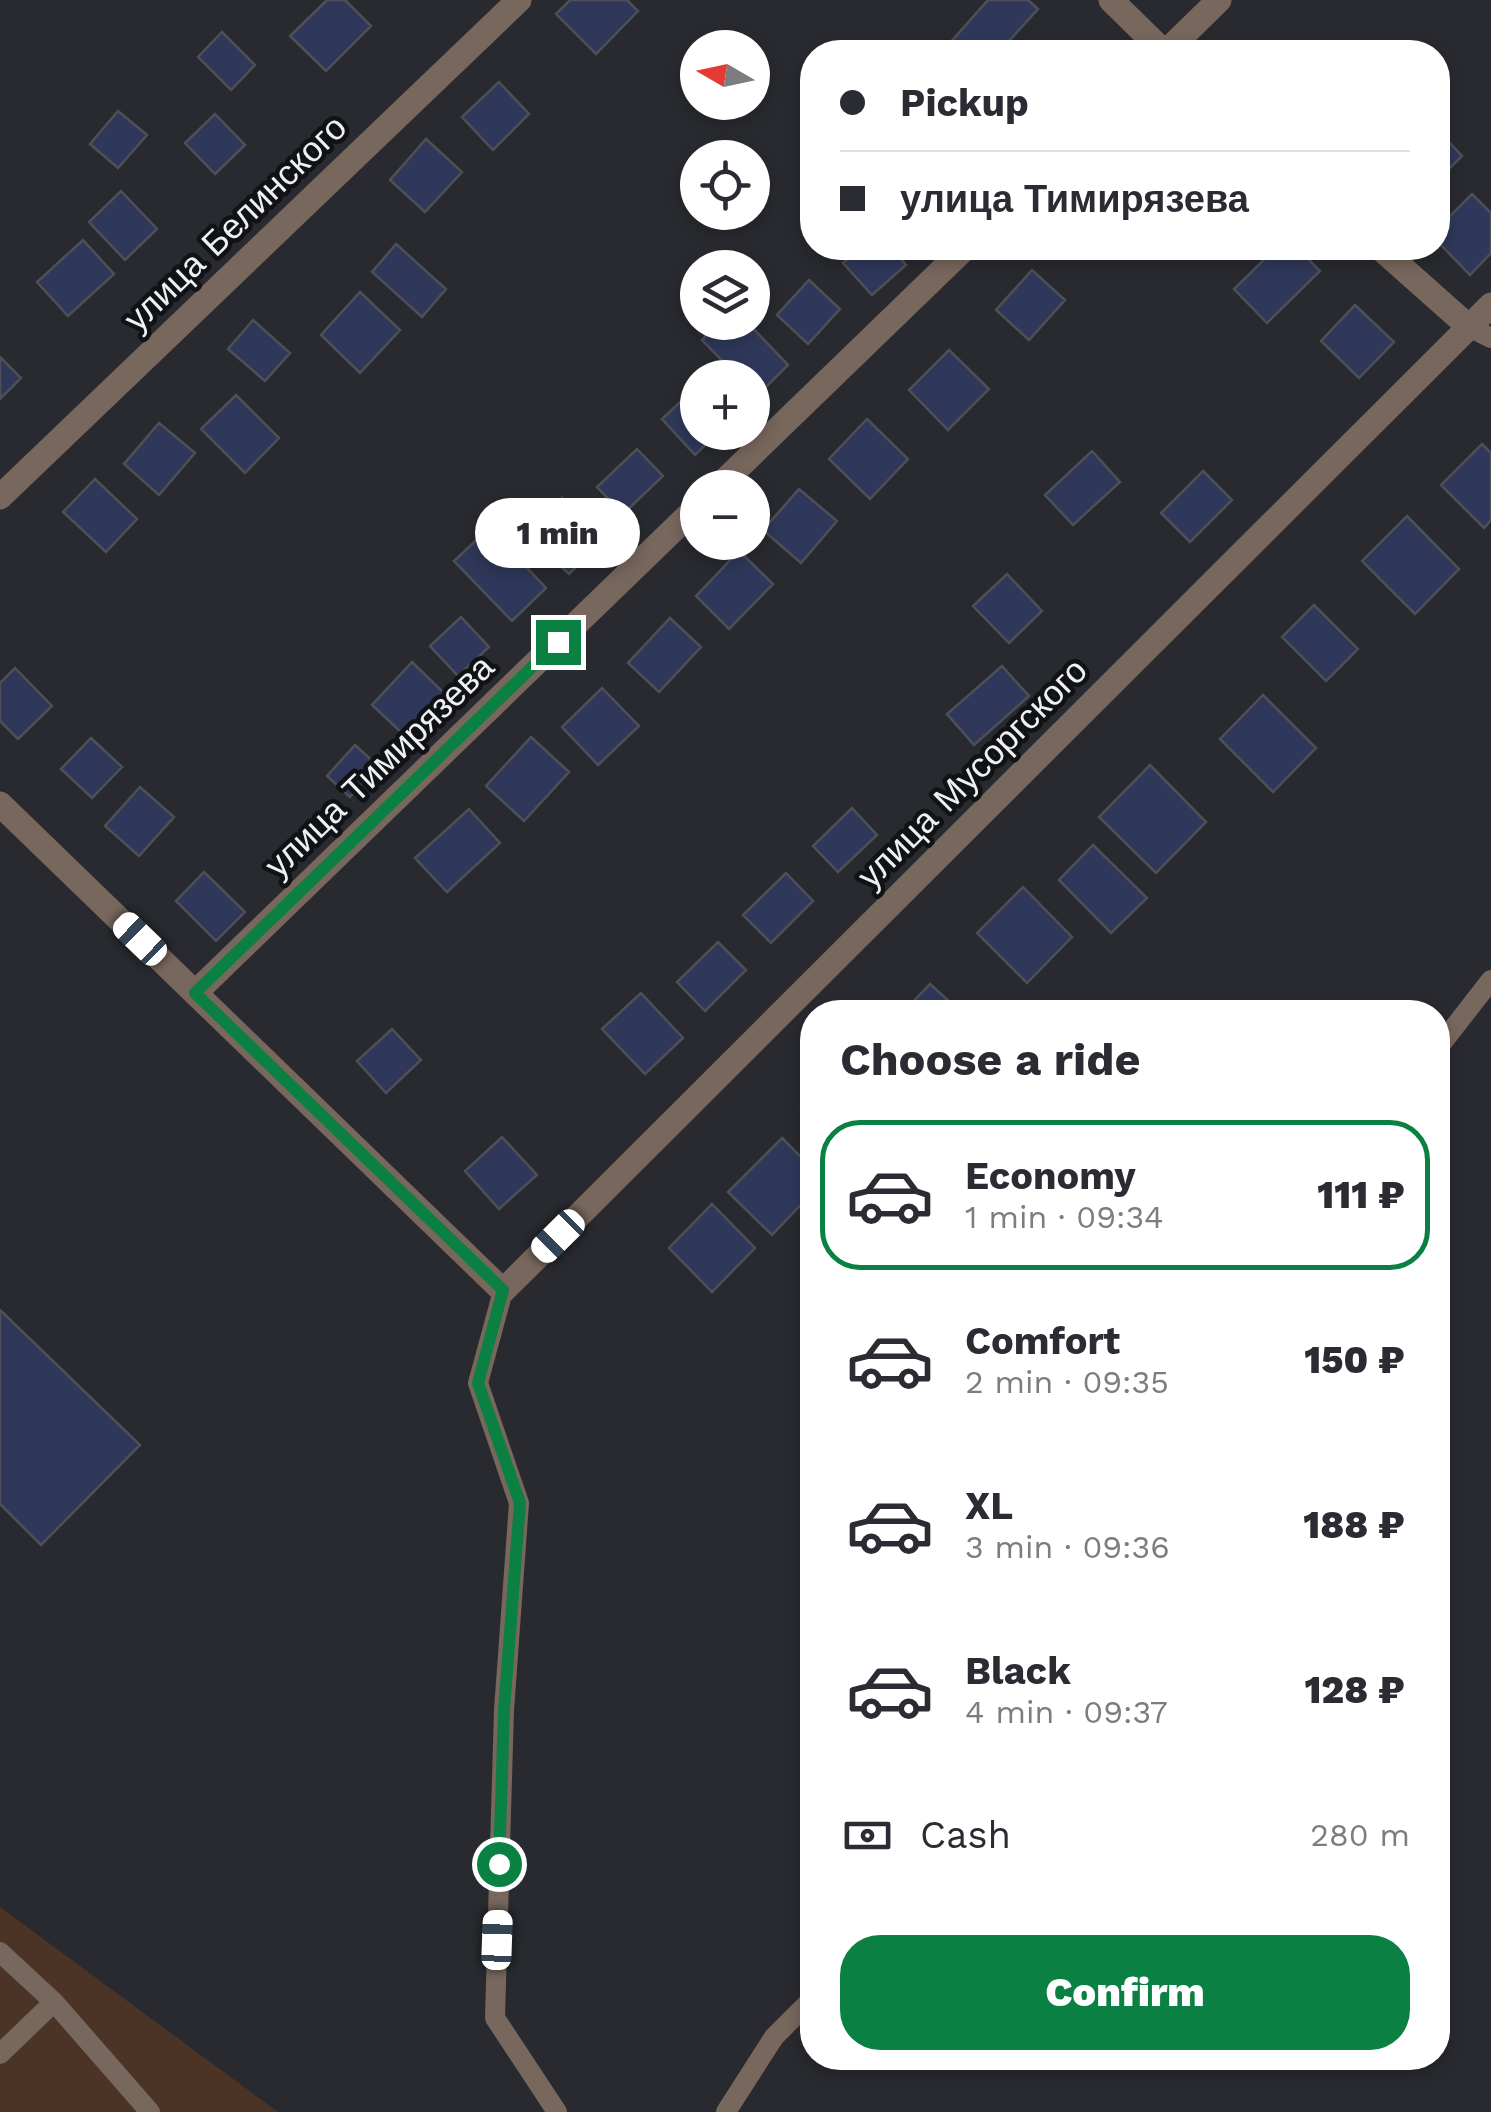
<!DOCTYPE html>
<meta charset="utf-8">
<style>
:root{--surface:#fff;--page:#f7f7f7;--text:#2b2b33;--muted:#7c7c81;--line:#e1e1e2;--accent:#0b8043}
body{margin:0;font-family:"Work Sans",sans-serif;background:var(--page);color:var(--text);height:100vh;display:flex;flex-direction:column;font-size:38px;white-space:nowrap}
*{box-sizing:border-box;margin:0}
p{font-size:32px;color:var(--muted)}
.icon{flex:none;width:55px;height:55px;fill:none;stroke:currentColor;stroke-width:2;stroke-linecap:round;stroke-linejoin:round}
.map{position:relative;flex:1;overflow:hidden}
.sheet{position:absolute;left:800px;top:1000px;width:650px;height:1070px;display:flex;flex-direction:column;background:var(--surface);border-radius:40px;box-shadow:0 5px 15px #0003}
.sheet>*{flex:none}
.hud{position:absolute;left:800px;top:40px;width:650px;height:220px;border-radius:40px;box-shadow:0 5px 15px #0003;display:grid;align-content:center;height:220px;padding:0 40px;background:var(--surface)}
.needle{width:65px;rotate:279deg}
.tools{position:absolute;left:680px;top:30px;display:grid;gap:20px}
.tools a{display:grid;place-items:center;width:90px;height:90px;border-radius:50%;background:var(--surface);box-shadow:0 5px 15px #0003;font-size:50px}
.end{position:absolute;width:45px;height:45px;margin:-22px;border:12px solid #0b8043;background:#fff;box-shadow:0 0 0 5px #fff}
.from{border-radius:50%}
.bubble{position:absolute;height:70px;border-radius:35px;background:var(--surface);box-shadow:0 5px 15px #0003;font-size:32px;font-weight:800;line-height:70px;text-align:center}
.car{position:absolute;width:30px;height:60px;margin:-30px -15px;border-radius:12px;box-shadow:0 0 8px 2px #0007;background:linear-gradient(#fff 24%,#345 0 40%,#fff 0 76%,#345 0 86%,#fff 0)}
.hud b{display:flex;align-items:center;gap:35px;height:95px;font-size:38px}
.hud b+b{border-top:2px solid var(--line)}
.hud i{width:25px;height:25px;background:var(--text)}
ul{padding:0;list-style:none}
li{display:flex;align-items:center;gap:30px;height:150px;margin:0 20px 15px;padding:0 20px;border:5px solid transparent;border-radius:40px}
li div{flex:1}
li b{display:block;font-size:38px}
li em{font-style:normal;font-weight:800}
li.on{border-color:var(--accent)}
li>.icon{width:90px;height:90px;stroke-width:1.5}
h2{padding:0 40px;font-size:45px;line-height:120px}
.pay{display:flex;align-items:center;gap:25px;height:110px;padding:0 40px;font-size:38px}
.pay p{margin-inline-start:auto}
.button{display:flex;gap:20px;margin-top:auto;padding:20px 40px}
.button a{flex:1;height:115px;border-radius:40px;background:var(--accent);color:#fff;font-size:40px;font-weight:800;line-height:115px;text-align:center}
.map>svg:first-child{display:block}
</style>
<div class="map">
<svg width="1491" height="2112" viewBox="0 0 1491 2112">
<rect width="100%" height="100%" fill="#282a2f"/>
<path fill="#4b3325" d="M0,1907L278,2112H0Z"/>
<path fill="#2f385a" stroke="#4e5056" stroke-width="2.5" d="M327,0H345L371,26L326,71L290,36Z
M570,0H627L638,11L596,54L556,14Z
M988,0H1028L1038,9L999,52H957L948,45Z
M222,32L255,65L231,90L198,57Z
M499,82L529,114L493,150L462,117Z
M118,111L147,135L118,168L90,144Z
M215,114L245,145L215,174L185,143Z
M1438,130L1462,156L1438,180Z
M426,139L462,172L425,212L390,180Z
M121,191L157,229L125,260L89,222Z
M1472,194L1491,213V253L1470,275L1438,242V228Z
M83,240L114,274L68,316L37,282Z
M396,244L446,289L422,317L372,272Z
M861,248H891L906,265L872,295L843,263Z
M1276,248H1297L1320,271L1267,323L1234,289Z
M1032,270L1065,300L1029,340L996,310Z
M809,280L840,309L808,344L777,315Z
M360,292L400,330L360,373L321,335Z
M1355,305L1394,342L1359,378L1321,341Z
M253,320L290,353L265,381L228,349Z
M719,322H747L788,365L757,396L752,391V378H739L702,340Z
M949,350L989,389L948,430L909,390Z
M0,357L21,378L0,399Z
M695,388L698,432H719L695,455L662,419Z
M236,395L279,438L245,473L201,429Z
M867,419L908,459L870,499L829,459Z
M159,423L195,453L159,495L124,464Z
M1482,444L1491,453V520L1484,528L1441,485Z
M637,449L663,476L623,514L597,487Z
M1092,451L1120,482L1073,525L1045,495Z
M1203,471L1232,500L1190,542L1161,513Z
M95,479L137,519L106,552L63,512Z
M799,489L837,521L801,563L763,530Z
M562,498L604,539L569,574L527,534Z
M1407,516L1459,569L1415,614L1362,561Z
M489,528L546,588L512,621L454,561Z
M739,551L773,584L729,629L696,596Z
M1007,574L1042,611L1009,643L973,606Z
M1314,605L1358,649L1326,681L1282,637Z
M461,617L489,647L458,676L430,646Z
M670,618L701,647L659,692L628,663Z
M412,662L445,694L405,736L372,705Z
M1002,666L1029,696L974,745L947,714Z
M15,668L52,706L18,739L0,721V683Z
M602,688L639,726L598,765L562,727Z
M1263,695L1316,748L1273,792L1220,739Z
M531,737L569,772L524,821L486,786Z
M91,738L122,767L92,798L61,769Z
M355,745L378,766L350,797L327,776Z
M1150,765L1206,822L1156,873L1099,817Z
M140,787L174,817L139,856L105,826Z
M852,808L877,835L838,872L813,846Z
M469,809L500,843L447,892L415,858Z
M1093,845L1147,898L1111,933L1059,880Z
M204,872L245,912L216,941L176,901Z
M786,873L813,901L771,943L743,915Z
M1023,887L1072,937L1027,983L977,933Z
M718,942L746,970L705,1011L677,982Z
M930,984L961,1012H903Z
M641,993L683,1038L645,1074L602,1029Z
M392,1029L421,1060L386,1093L357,1061Z
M812,1094V1116L801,1105Z
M502,1137L537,1175L499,1209L465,1171Z
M782,1138L812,1168V1193L772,1235L728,1192Z
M712,1204L755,1248L712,1292L669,1248Z
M0,1310L140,1445L41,1545L0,1504Z"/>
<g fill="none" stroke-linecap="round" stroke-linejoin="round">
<path stroke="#78675d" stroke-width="20" d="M1469,327L1491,338
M1438,1048L1491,980
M503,1291L478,1383L519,1503L504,1710L495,2018L557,2112
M0,1952L54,2002L150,2112
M0,2054L54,2002
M726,2112L774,2037L812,1999"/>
<path stroke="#78675d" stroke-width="25" d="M1111,0L1164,52
M1166,52L1219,0
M1380,248L1469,327
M717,488L965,248
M0,497L519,0
M0,804L503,1291L1491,305
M195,993L698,506"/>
</g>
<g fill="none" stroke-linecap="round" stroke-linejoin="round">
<path stroke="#0b8043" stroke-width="12" d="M499,1864L504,1710L520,1503L478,1383L503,1290L195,993L558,642"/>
</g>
<g text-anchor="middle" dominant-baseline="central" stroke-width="9" stroke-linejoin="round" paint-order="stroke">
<g font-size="35" fill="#eff0f3" stroke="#111215">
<text transform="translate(235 223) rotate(-44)">улица Белинского</text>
<text transform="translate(379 766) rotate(-44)">улица Тимирязева</text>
<text transform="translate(972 773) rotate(-45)">улица Мусоргского</text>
</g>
</g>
</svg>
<div class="tools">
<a><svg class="needle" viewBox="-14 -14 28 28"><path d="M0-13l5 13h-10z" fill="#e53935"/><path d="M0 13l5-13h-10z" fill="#7c7c81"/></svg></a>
<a><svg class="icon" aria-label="locate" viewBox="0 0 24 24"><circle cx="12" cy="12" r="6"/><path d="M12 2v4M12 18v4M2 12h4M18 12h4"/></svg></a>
<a><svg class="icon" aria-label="layers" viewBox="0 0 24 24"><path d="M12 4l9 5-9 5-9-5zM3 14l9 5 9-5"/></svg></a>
<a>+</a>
<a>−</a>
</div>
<i class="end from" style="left:499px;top:1864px"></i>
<i class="end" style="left:558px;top:642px"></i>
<div class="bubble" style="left:475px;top:498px;width:165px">1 min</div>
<i class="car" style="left:140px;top:939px;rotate:314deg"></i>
<i class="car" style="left:558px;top:1236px;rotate:225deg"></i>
<i class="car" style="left:497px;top:1940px;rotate:2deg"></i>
<div class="hud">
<b><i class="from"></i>Pickup</b>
<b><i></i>улица Тимирязева</b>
</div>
<section class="sheet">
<h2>Choose a ride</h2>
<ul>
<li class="on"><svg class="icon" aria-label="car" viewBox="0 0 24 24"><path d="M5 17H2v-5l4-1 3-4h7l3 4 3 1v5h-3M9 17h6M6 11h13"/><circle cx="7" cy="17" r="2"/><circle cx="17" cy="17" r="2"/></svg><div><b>Economy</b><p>1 min · 09:34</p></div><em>111 ₽</em></li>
<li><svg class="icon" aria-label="car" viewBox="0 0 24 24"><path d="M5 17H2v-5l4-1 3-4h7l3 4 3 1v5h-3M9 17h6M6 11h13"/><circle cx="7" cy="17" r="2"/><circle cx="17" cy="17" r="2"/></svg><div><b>Comfort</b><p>2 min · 09:35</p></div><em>150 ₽</em></li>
<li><svg class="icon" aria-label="car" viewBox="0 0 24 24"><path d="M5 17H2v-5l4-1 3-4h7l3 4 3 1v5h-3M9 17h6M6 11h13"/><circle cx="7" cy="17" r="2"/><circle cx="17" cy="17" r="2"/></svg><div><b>XL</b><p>3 min · 09:36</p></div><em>188 ₽</em></li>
<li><svg class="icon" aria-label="car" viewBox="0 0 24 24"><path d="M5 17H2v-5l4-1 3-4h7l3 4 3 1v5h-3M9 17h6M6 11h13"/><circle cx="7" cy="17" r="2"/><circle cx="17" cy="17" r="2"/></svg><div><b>Black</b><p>4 min · 09:37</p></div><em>128 ₽</em></li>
</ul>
<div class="pay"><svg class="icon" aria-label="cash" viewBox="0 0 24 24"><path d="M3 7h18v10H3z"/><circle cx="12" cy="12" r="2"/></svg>Cash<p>280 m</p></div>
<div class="button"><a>Confirm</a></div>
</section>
</div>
